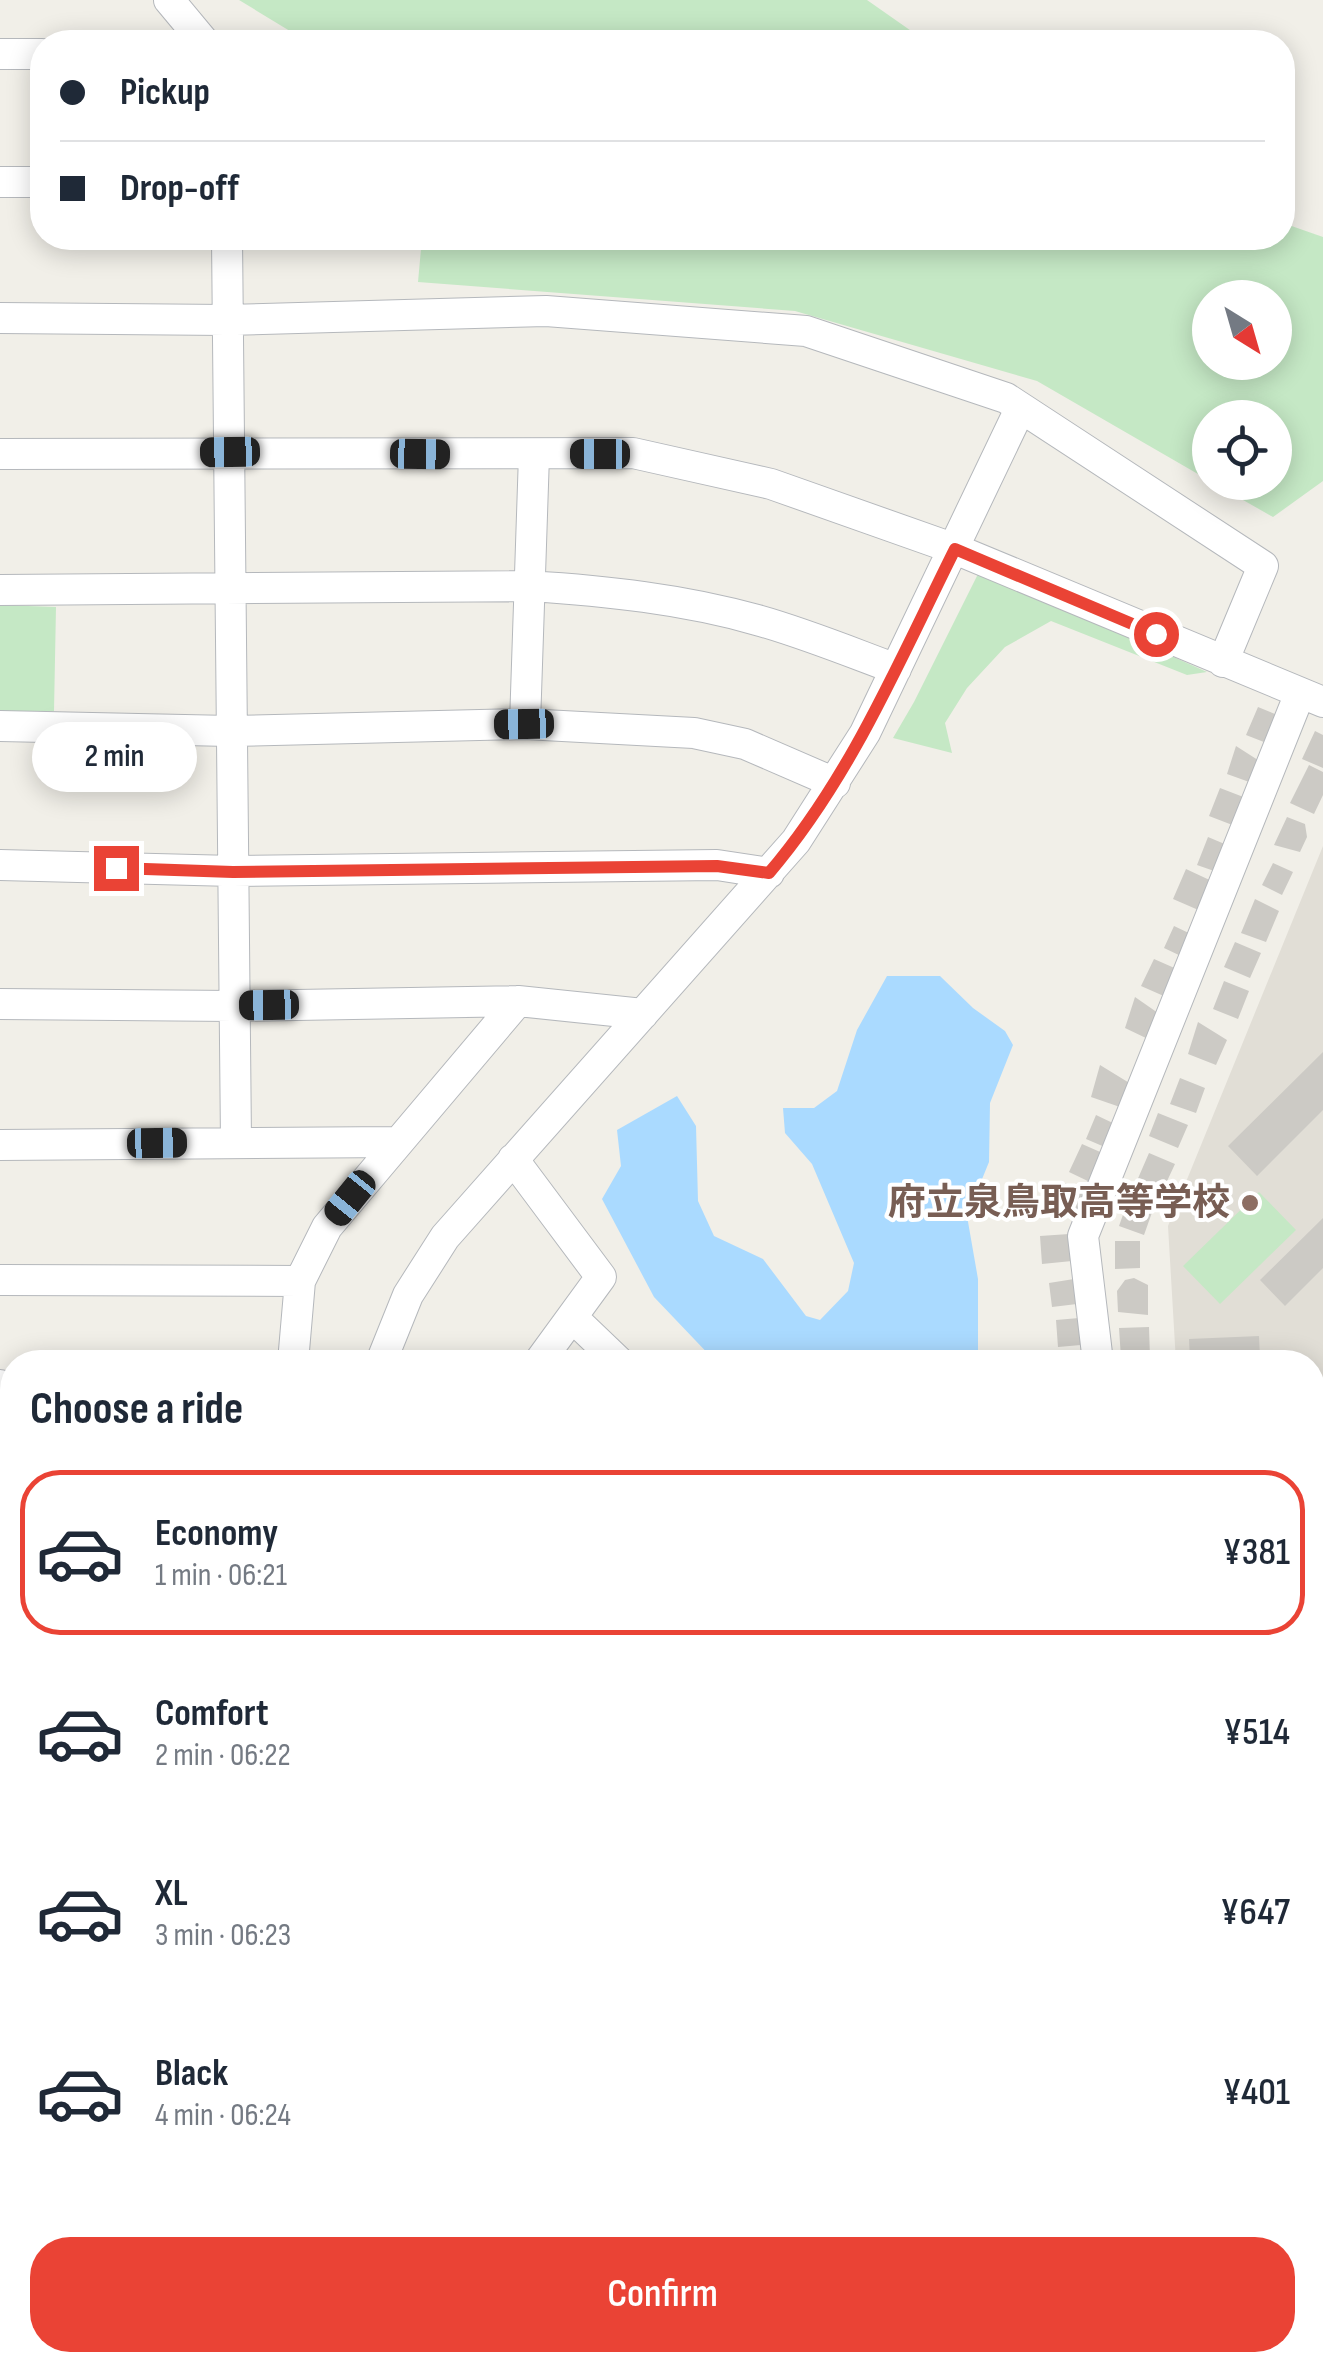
<!DOCTYPE html>
<meta charset="utf-8">
<style>
:root{--surface:#fff;--page:#f6f6f7;--text:#1f2937;--muted:#747a83;--line:#e0e1e3;--accent:#ea4335}
body{margin:0;font-family:"Sofia Sans Condensed","Noto Sans JP",sans-serif;background:var(--page);color:var(--text);height:100vh;display:flex;flex-direction:column;font-size:38px;white-space:nowrap}
*{box-sizing:border-box;margin:0}
p{font-size:32px;color:var(--muted)}
.icon{flex:none;width:55px;height:55px;fill:none;stroke:currentColor;stroke-width:2;stroke-linecap:round;stroke-linejoin:round}
.map{position:relative;flex:1;overflow:hidden}
.drawer{position:absolute;left:0px;top:1350px;width:1325px;height:1022px;display:flex;flex-direction:column;background:var(--surface);border-radius:40px 40px 0 0;box-shadow:0 5px 25px #0003}
.drawer>*{flex:none}
.banner{position:absolute;left:30px;top:30px;width:1265px;height:220px;border-radius:40px;box-shadow:0 5px 25px #0003;display:grid;align-content:center;height:220px;padding:0 30px;background:var(--surface)}
.needle{width:65px;rotate:143deg}
.tools{position:absolute;left:1192px;top:280px;display:grid;gap:20px}
.tools a{display:grid;place-items:center;width:100px;height:100px;border-radius:50%;background:var(--surface);box-shadow:0 5px 25px #0003;font-size:50px}
.end{position:absolute;width:45px;height:45px;margin:-22px;border:12px solid #ea4335;background:#fff;box-shadow:0 0 0 5px #fff}
.from{border-radius:50%}
.bubble{position:absolute;height:70px;border-radius:35px;background:var(--surface);box-shadow:0 5px 25px #0003;font-size:32px;font-weight:600;line-height:70px;text-align:center}
.car{position:absolute;width:30px;height:60px;margin:-30px -15px;border-radius:12px;box-shadow:0 0 8px 2px #0007;background:linear-gradient(#222 24%,#8ab4d8 0 40%,#222 0 76%,#8ab4d8 0 86%,#222 0)}
.banner b{display:flex;align-items:center;gap:35px;height:95px;font-size:38px}
.banner b+b{border-top:2px solid var(--line)}
.banner i{width:25px;height:25px;background:var(--text)}
ul{padding:0;list-style:none}
li{display:flex;align-items:center;gap:30px;height:165px;margin:0 20px 15px;padding:0 10px;border:5px solid transparent;border-radius:40px}
li div{flex:1}
li b{display:block;font-size:38px}
li em{font-style:normal;font-weight:600}
li.on{border-color:var(--accent)}
li>.icon{width:90px;height:90px;stroke-width:1.5}
h2{padding:0 30px;font-size:45px;line-height:120px}
.cta{display:flex;gap:20px;margin-top:auto;padding:20px 30px}
.cta a{flex:1;height:115px;border-radius:40px;background:var(--accent);color:#fff;font-size:40px;font-weight:600;line-height:115px;text-align:center}
.map>svg:first-child{display:block}
</style>
<div class="map">
<svg width="1323" height="2371" viewBox="0 0 1323 2371">
<rect width="100%" height="100%" fill="#f1efe8"/>
<path fill="#e1ded6" d="M1323,846V1514L1313,1511L1312,1362H1176L1168,1226Z"/>
<path fill="#c5e8c5" fill-rule="evenodd" d="M239,0H867L927,42H308Z
M1283,223L1323,237V481L1273,517L1213,483L1275,482V418H1210V481L1037,381L795,311L418,282L422,238H1282ZM1210,298H1275V362H1210Z
M980,570L1207,672L1187,675L1051,621L1005,647L967,688L945,723L952,753L893,738L914,702Z
M0,605L56,607L54,711L0,713Z
M1259,1192L1296,1230L1220,1304L1183,1266Z
M12,2301V2360H363L369,2371H0V2304Z"/>
<path fill="#aadaff" d="M887,976H940L973,1008L1005,1031L1013,1045L990,1103L989,1162L967,1216L978,1279V1362H716L654,1297L602,1199L621,1166L617,1130L677,1096L696,1126L698,1201L714,1236L763,1259L806,1316L820,1320L848,1291L854,1263L812,1164L785,1133L783,1108H814L837,1091L857,1030Z"/>
<g fill="none" stroke-linecap="round" stroke-linejoin="round">
<path stroke="#aadaff" stroke-width="35" d="M0,2351L12,2347
M351,2360L402,2371
M749,2360L786,2371
M873,2360L943,2370L1007,2371
M541,2371L577,2360
M1069,2371C1125,2365 1185,2355 1240,2371"/>
</g>
<path fill="#cccac5" d="M1258,707L1280,716L1269,744L1246,735Z
M1315,731L1323,735V768L1302,759Z
M1236,746L1261,762L1252,783L1227,774Z
M1309,765L1323,772V795L1314,814L1290,803Z
M1220,788L1246,798L1235,826L1209,816Z
M1287,817L1305,824L1307,837L1300,852L1274,845Z
M1208,837L1227,845L1217,872L1197,865Z
M1273,863L1293,872L1282,895L1262,885Z
M1186,869L1216,883L1203,912L1173,899Z
M1255,899L1279,911L1266,942L1241,933Z
M1174,926L1193,935L1183,957L1164,948Z
M1235,942L1261,953L1250,978L1224,967Z
M1154,959L1179,970L1166,997L1141,986Z
M1224,981L1249,991L1238,1019L1213,1009Z
M1135,997L1158,1013L1148,1039L1125,1028Z
M1198,1022L1227,1040L1216,1065L1188,1054Z
M1323,1052V1110L1257,1176L1228,1146Z
M1100,1065L1131,1084L1120,1107L1091,1097Z
M1180,1078L1205,1088L1196,1113L1170,1104Z
M1158,1113L1188,1125L1178,1148L1149,1136Z
M1096,1115L1117,1125L1107,1148L1086,1139Z
M1082,1144L1107,1155L1094,1184L1069,1172Z
M1149,1153L1175,1164L1161,1194L1136,1183Z
M1065,1183L1089,1194L1078,1220L1053,1209Z
M1130,1195L1155,1204L1144,1235L1119,1226Z
M1323,1218V1268L1285,1306L1260,1280Z
M1069,1234L1072,1261L1042,1264L1040,1236Z
M1115,1241H1140V1268L1115,1269Z
M1134,1278L1148,1285V1315L1118,1312L1117,1291L1125,1280Z
M1074,1279L1077,1304L1052,1307L1049,1283Z
M1079,1318L1081,1345L1058,1347L1056,1320Z
M1149,1327L1150,1357L1121,1358L1119,1328Z
M1259,1336L1260,1358L1190,1361L1189,1339Z
M1312,1390H1315L1321,1448L1312,1449Z
M1312,1814L1323,1819V1847L1317,1844L1312,1854Z
M1264,2360H1295L1292,2371H1265Z"/>
<g fill="none" stroke-linecap="round" stroke-linejoin="round">
<defs>
<path id="minor" d="M169,0L204,42
M0,54H42
M0,182H42
M227,238L236,1142
M0,318L226,320L546,311L806,331L1006,398L1263,566L1223,662
M0,454L633,453L771,484L955,549L1323,702
M0,590L529,586C606,591 683,599 757,620C804,633 850,652 896,669
M525,724L534,455
M0,726L230,731L525,724L694,733L745,744L835,783
M0,865L233,871L717,865L769,873
M0,1004L233,1006L518,1001L643,1014
M0,1145L397,1142
M513,1159L601,1277L539,1362
M0,1280L300,1281
M573,1318L619,1362
M293,1362L300,1281L327,1227L518,1001
M381,1362L408,1295L445,1237L796,841L865,733L1020,409
M1098,1362L1083,1236L1300,693
M0,1385L12,1388
M0,1544L12,1547
M1312,1552L1323,1556
M1312,1619H1323
M0,1742L12,1747
M0,1819L12,1825
M1312,1865L1323,1869
M0,1980L12,1981
M1312,2008L1323,2011
M0,2175L12,2139
M0,2264L12,2261
M835,2360L844,2371
M1251,2371L1254,2360"/>
<path id="major" d="M0,1908L12,1909
M1312,2338L1323,2342"/>
<path id="highway" d="M0,1477L12,1479
M0,1507L12,1509
M1312,1918L1323,1922
M1312,1958L1323,1963"/>
</defs>
<use href="#minor" stroke="#b5b8bc" stroke-width="32"/>
<use href="#major" stroke="#f2c960" stroke-width="40"/>
<use href="#highway" stroke="#f9ab00" stroke-width="45"/>
<use href="#minor" stroke="#fff" stroke-width="30"/>
<use href="#major" stroke="#fff2af" stroke-width="38"/>
<use href="#highway" stroke="#fde293" stroke-width="42"/>
<path stroke="#b6b7b8" stroke-width="6" stroke-dasharray="2.5 12" stroke-linecap="butt" d="M0,1784L12,1790
M995,2360L1005,2371"/>
</g>
<g fill="none" stroke-linecap="round" stroke-linejoin="round">
<path stroke="#ea4335" stroke-width="12" d="M116,868L233,872L717,866L769,873C851,777 899,661 955,549L1156,634"/>
</g>
<circle fill="#8d6e63" stroke="#fff" stroke-width="4" cx="1250" cy="1203" r="10"/>
<g text-anchor="middle" dominant-baseline="central" stroke-width="8" stroke-linejoin="round" paint-order="stroke">
<g font-size="38" font-weight="bold" fill="#785e54" stroke="#fff" text-anchor="end">
<text x="1230" y="1203">府立泉鳥取高等学校</text>
</g>
</g>
</svg>
<div class="tools">
<a><svg class="needle" viewBox="-14 -14 28 28"><path d="M0-13l5 13h-10z" fill="#e53935"/><path d="M0 13l5-13h-10z" fill="#747a83"/></svg></a>
<a><svg class="icon" aria-label="locate" viewBox="0 0 24 24"><circle cx="12" cy="12" r="6"/><path d="M12 2v4M12 18v4M2 12h4M18 12h4"/></svg></a>
</div>
<i class="end from" style="left:1156px;top:634px"></i>
<i class="end" style="left:116px;top:868px"></i>
<div class="bubble" style="left:32px;top:722px;width:165px">2 min</div>
<i class="car" style="left:230px;top:452px;rotate:269deg"></i>
<i class="car" style="left:420px;top:454px;rotate:91deg"></i>
<i class="car" style="left:600px;top:454px;rotate:270deg"></i>
<i class="car" style="left:524px;top:724px;rotate:269deg"></i>
<i class="car" style="left:269px;top:1005px;rotate:269deg"></i>
<i class="car" style="left:157px;top:1143px;rotate:89deg"></i>
<i class="car" style="left:350px;top:1198px;rotate:219deg"></i>
<div class="banner">
<b><i class="from"></i>Pickup</b>
<b><i></i>Drop-off</b>
</div>
<section class="drawer">
<h2>Choose a ride</h2>
<ul>
<li class="on"><svg class="icon" aria-label="car" viewBox="0 0 24 24"><path d="M5 17H2v-5l4-1 3-4h7l3 4 3 1v5h-3M9 17h6M6 11h13"/><circle cx="7" cy="17" r="2"/><circle cx="17" cy="17" r="2"/></svg><div><b>Economy</b><p>1 min · 06:21</p></div><em>¥381</em></li>
<li><svg class="icon" aria-label="car" viewBox="0 0 24 24"><path d="M5 17H2v-5l4-1 3-4h7l3 4 3 1v5h-3M9 17h6M6 11h13"/><circle cx="7" cy="17" r="2"/><circle cx="17" cy="17" r="2"/></svg><div><b>Comfort</b><p>2 min · 06:22</p></div><em>¥514</em></li>
<li><svg class="icon" aria-label="car" viewBox="0 0 24 24"><path d="M5 17H2v-5l4-1 3-4h7l3 4 3 1v5h-3M9 17h6M6 11h13"/><circle cx="7" cy="17" r="2"/><circle cx="17" cy="17" r="2"/></svg><div><b>XL</b><p>3 min · 06:23</p></div><em>¥647</em></li>
<li><svg class="icon" aria-label="car" viewBox="0 0 24 24"><path d="M5 17H2v-5l4-1 3-4h7l3 4 3 1v5h-3M9 17h6M6 11h13"/><circle cx="7" cy="17" r="2"/><circle cx="17" cy="17" r="2"/></svg><div><b>Black</b><p>4 min · 06:24</p></div><em>¥401</em></li>
</ul>
<div class="cta"><a>Confirm</a></div>
</section>
</div>
